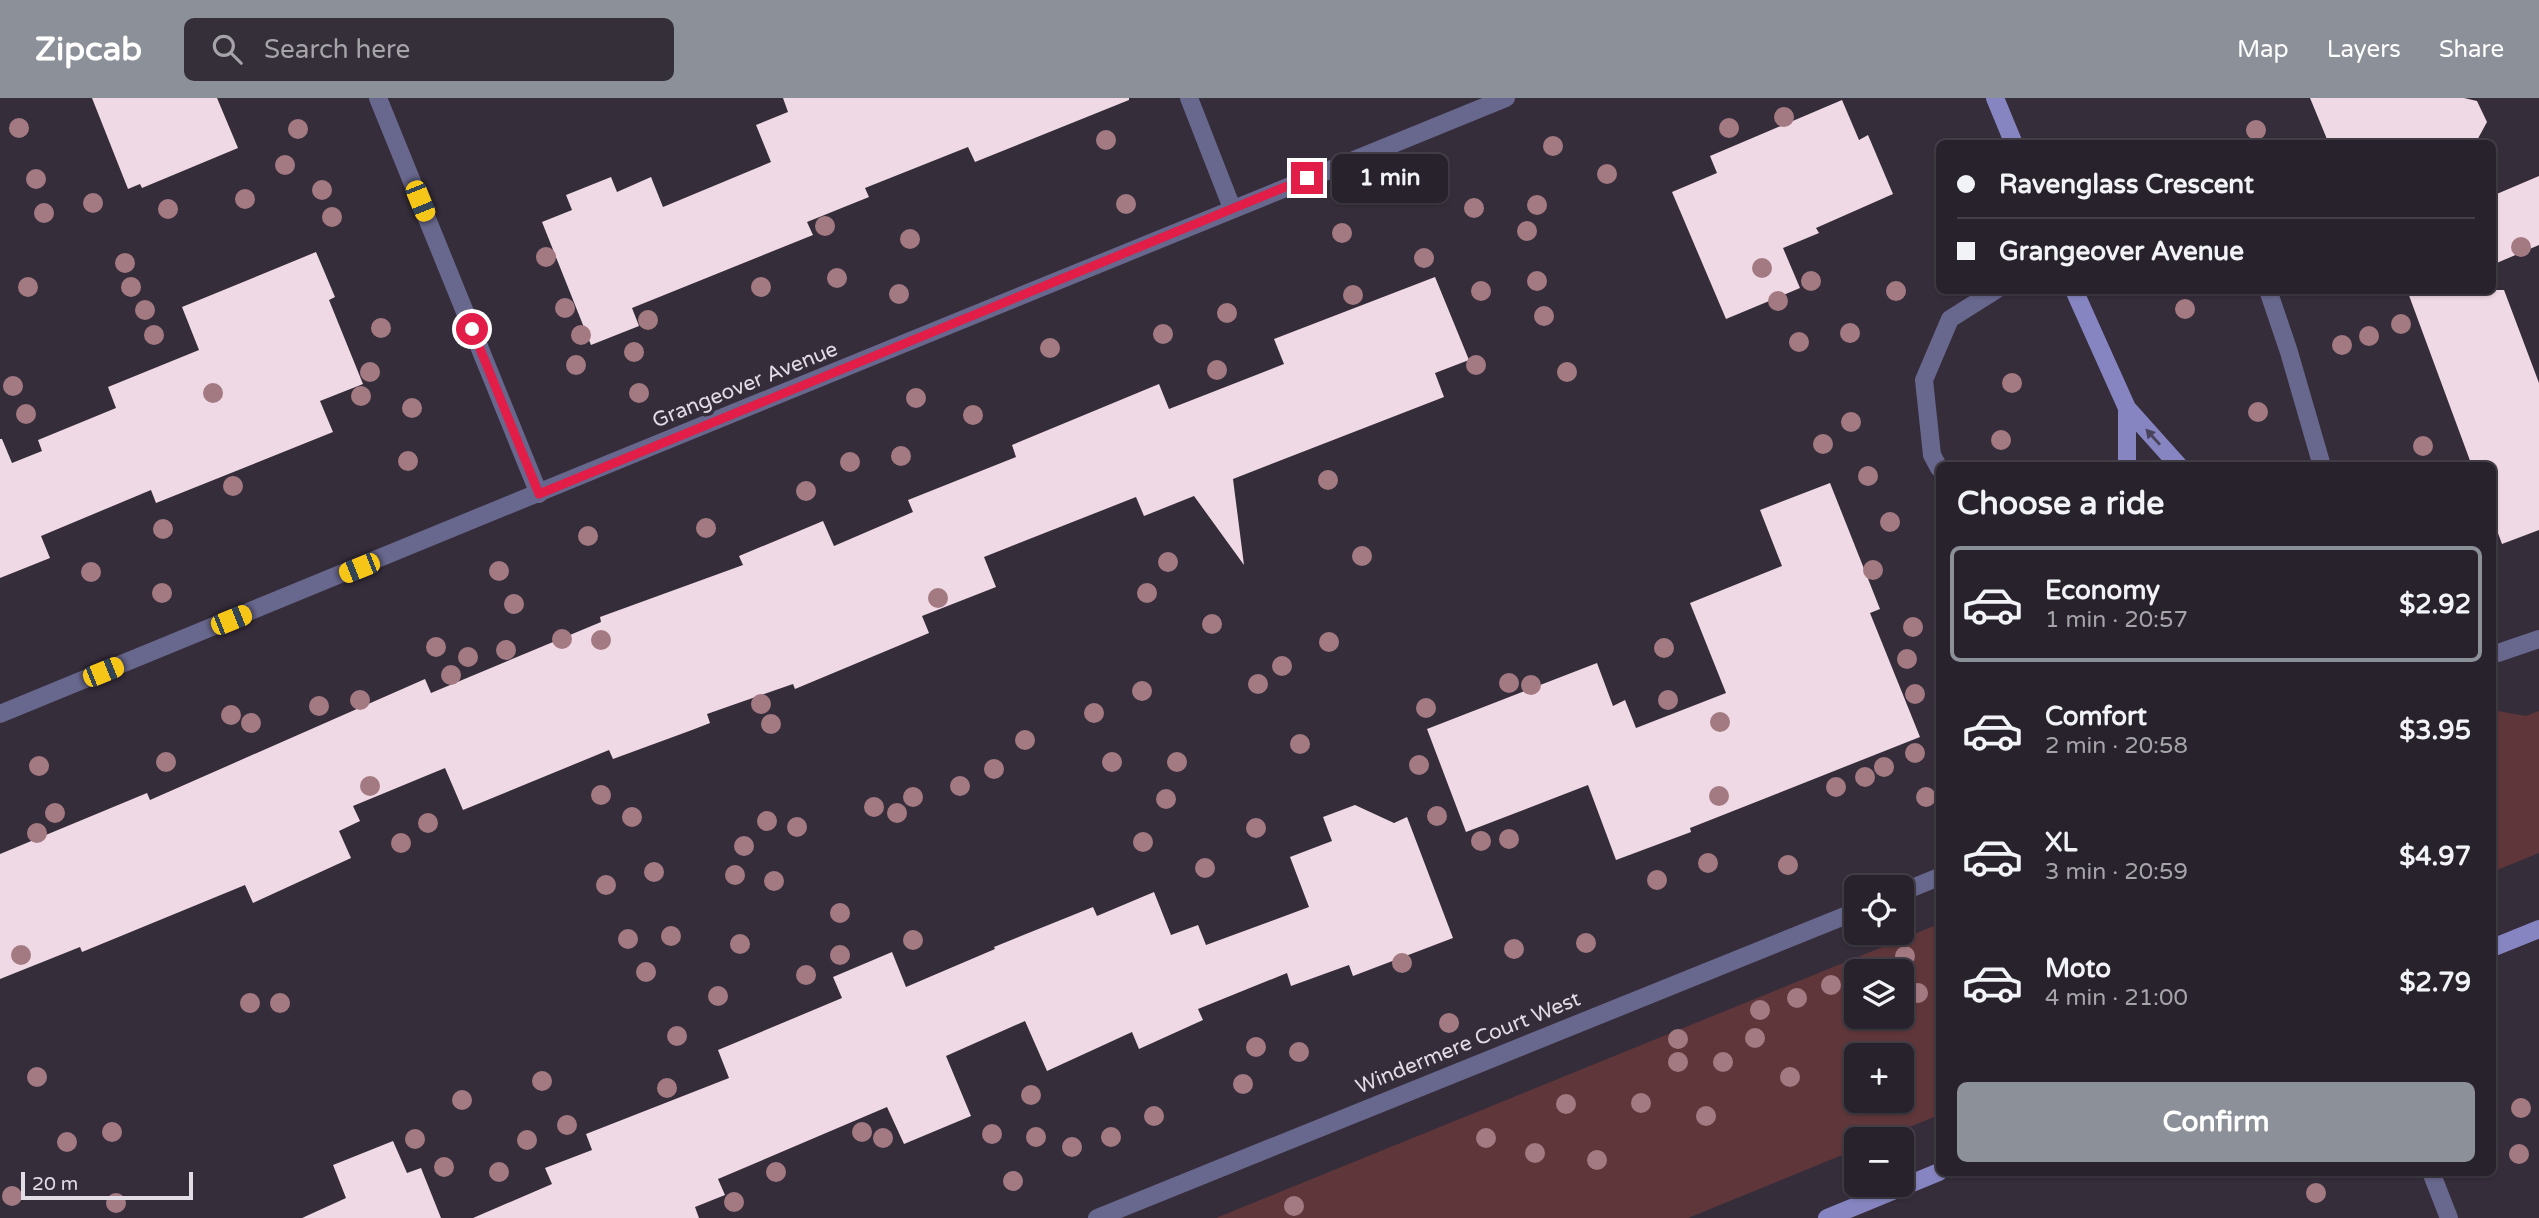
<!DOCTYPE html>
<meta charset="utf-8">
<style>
:root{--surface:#28222c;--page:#342f38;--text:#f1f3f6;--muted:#a5a4a9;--line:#443f48;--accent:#8c9099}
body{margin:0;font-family:"Varela Round",sans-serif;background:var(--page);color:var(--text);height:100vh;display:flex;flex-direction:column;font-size:26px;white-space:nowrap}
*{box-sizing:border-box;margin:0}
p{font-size:23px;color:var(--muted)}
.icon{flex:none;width:38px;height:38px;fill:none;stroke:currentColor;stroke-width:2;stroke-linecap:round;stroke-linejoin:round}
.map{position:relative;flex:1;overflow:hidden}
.details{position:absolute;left:1936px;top:364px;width:560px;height:714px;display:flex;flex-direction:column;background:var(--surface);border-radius:10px;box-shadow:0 2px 5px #0004,0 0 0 2px var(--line)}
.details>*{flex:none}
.top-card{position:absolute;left:1936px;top:42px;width:560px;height:154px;border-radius:10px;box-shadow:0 2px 5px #0004,0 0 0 2px var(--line);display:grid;align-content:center;height:154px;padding:0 21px;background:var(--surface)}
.fabs{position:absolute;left:1844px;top:777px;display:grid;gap:14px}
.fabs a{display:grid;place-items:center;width:70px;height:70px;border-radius:10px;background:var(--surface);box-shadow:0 2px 5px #0004,0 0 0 2px var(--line);font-size:35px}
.scale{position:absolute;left:21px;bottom:18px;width:172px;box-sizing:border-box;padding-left:7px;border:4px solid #e2dce5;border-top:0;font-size:19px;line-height:24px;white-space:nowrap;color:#e2dce5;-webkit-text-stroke:5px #362d3b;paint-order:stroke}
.end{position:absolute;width:32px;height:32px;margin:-16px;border:9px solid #e11d48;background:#fff;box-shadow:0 0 0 4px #fff}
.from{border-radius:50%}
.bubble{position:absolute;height:49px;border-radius:10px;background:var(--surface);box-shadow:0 2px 5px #0004,0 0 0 2px var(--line);font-size:23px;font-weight:700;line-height:49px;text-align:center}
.car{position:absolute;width:21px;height:42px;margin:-21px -10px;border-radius:9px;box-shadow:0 0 5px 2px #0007;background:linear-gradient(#f5c518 24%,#345 0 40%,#f5c518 0 76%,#345 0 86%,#f5c518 0)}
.top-card b{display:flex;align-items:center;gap:24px;height:66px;font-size:26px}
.top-card b+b{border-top:2px solid var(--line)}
.top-card i{width:18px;height:18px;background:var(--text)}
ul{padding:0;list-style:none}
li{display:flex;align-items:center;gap:21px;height:116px;margin:0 14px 10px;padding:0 7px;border:4px solid transparent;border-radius:10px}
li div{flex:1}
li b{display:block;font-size:26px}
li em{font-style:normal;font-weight:700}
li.selected{border-color:var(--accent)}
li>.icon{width:63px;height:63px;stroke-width:1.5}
h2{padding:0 21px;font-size:32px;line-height:84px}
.primary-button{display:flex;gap:14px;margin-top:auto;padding:14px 21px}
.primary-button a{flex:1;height:80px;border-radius:10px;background:var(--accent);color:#fff;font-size:28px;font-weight:700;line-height:80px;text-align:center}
header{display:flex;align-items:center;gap:42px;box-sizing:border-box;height:98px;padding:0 35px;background:var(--accent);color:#fff}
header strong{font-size:33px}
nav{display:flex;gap:38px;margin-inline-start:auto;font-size:24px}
.search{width:490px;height:63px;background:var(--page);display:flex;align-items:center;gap:18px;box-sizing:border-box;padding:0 24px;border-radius:10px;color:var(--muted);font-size:26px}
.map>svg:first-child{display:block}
</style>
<header>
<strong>Zipcab</strong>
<div class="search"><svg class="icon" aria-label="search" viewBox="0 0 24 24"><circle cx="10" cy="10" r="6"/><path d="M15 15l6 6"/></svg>Search here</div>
<nav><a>Map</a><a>Layers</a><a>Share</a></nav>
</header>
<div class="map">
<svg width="2539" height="1120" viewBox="0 0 2539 1120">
<rect width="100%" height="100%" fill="#362d3b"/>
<path fill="#5f373a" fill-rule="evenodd" d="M2492,612L2526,618L2539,613V755L2492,774Z
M1939,826V1017L1880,1041H1857V1051L1688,1120H1216ZM1857,873H1902V919H1857ZM1857,957H1902V1003H1857Z"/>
<path fill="#efd9e4" d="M92,0H217L238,50L142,90L140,86L128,91Z
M783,0H1129V2L975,64L968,49L865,90L869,99L807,124L813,137L632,210L639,228L591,247L542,124L572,112L566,97L611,79L617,94L651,79L663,109L771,64L756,27L788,14Z
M2310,0H2464L2477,3L2487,24L2475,46H2329Z
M1842,2L1859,42L1868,37L1893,96L1816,130L1819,135L1783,150L1800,190L1726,221L1672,94L1717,75L1710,58Z
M2539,78V147L2492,167V98Z
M316,154L335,199L329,202L363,286L320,303L333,334L156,405L151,392L41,438L50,460L0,480V341H2L12,365L42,353L38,342L116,310L108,289L199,252L182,209Z
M1435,179L1469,262L1435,275L1444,299L1233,381L1244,467L1194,398L1144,418L1136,399L984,459L996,489L922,518L929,535L795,591L793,586L707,616L710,625L692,632L613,661L609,652L463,712L445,670L353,708L360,723L339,733L351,760L253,805L245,787L82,854L80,849L0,881V756L147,695L150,702L425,581L431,595L601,524L600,519L743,467L739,458L823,423L834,448L913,414L908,402L1016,359L1012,347L1159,286L1169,311L1284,266L1274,241Z
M2407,192H2504L2539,285V432L2502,446L2492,419V368H2472Z
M1830,385L1880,511L1870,515L1920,639L1690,730L1691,734L1616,762L1588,687L1466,734L1427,631L1597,565L1613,608L1625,602L1636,630L1726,595L1690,505L1782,468L1760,412Z
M1355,707L1394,725L1407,719L1453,840L1353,878L1349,867L1291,888L1287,875L1198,911L1203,922L1139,951L1132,934L1047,973L1025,923L946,958L971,1018L904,1046L887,1009L718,1081L725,1097L695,1109L699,1120H473L552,1086L545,1070L592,1052L586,1036L729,980L718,952L842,900L833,879L892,854L906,889L995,851L994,849L1093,809L1097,818L1154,794L1171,837L1198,827L1206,847L1309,809L1290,759L1332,743L1323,719Z
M393,1043L407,1075L421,1070L441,1120H302L346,1100L333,1067Z"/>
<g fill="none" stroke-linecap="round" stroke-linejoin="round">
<path stroke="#68678d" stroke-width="18" d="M378,0L539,396
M1189,0L1232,110
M2268,192L2289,254L2322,368
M1939,370L1932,357L1924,282L1950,221L1996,192
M2492,554L2498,555L2539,541
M0,616C502,411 1003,201 1506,0
M1902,794L1939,779
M2431,1074L2449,1120
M1097,1120L1857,813"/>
<path stroke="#8685c1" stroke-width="18" d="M1995,0L2014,46
M2074,192L2127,310L2179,368
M2127,310V368
M2492,850L2539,831
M1827,1120L1939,1074"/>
</g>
<g fill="#a47a82">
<circle cx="1784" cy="19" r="10"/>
<circle cx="19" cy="30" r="10"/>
<circle cx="1729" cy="30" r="10"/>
<circle cx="298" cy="31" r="10"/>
<circle cx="2256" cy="32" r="10"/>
<circle cx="1106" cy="42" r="10"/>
<circle cx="1553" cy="48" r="10"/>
<circle cx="285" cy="67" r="10"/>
<circle cx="1607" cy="76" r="10"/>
<circle cx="36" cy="81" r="10"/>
<circle cx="322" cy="92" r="10"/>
<circle cx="245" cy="101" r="10"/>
<circle cx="93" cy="105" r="10"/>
<circle cx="1126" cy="106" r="10"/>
<circle cx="1537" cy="107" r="10"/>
<circle cx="1474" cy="110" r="10"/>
<circle cx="168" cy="111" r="10"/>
<circle cx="44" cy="115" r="10"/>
<circle cx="332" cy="119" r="10"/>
<circle cx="825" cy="128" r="10"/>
<circle cx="1527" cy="133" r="10"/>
<circle cx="1342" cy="135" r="10"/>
<circle cx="910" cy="141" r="10"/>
<circle cx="2521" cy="149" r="10"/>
<circle cx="546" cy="159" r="10"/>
<circle cx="1424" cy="160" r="10"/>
<circle cx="125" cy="165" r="10"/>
<circle cx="1762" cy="170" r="10"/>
<circle cx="837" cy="180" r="10"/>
<circle cx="1537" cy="183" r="10"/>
<circle cx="1811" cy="183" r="10"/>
<circle cx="28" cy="189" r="10"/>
<circle cx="131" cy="189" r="10"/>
<circle cx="761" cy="189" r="10"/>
<circle cx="1481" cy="193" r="10"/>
<circle cx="1896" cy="193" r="10"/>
<circle cx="899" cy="196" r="10"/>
<circle cx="1353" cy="197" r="10"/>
<circle cx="1778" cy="203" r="10"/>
<circle cx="565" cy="210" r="10"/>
<circle cx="2185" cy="211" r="10"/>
<circle cx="145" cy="212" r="10"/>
<circle cx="1227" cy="215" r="10"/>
<circle cx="1544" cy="218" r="10"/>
<circle cx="648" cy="222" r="10"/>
<circle cx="2401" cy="226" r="10"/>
<circle cx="381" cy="230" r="10"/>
<circle cx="1850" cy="235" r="10"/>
<circle cx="1163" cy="236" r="10"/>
<circle cx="154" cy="237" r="10"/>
<circle cx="581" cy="237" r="10"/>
<circle cx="2369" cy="238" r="10"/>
<circle cx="1799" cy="244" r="10"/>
<circle cx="2342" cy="247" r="10"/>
<circle cx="1050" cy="250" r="10"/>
<circle cx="634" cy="254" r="10"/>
<circle cx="576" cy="267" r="10"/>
<circle cx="1476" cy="267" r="10"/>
<circle cx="1217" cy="272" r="10"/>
<circle cx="370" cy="274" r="10"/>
<circle cx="1567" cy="274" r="10"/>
<circle cx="2012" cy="285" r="10"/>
<circle cx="13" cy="288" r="10"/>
<circle cx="213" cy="295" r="10"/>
<circle cx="639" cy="295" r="10"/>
<circle cx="361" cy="298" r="10"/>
<circle cx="916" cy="300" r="10"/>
<circle cx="412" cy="310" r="10"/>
<circle cx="2258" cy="314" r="10"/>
<circle cx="26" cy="316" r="10"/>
<circle cx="973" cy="317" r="10"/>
<circle cx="1851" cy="324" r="10"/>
<circle cx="2001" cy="342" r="10"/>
<circle cx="1823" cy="346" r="10"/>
<circle cx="2423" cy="348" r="10"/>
<circle cx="901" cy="358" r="10"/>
<circle cx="408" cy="363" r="10"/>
<circle cx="850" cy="364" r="10"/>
<circle cx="1868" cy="378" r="10"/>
<circle cx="1328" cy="382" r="10"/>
<circle cx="233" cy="388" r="10"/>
<circle cx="806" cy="393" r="10"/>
<circle cx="1890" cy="424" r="10"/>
<circle cx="706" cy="430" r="10"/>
<circle cx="163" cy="431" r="10"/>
<circle cx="588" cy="438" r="10"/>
<circle cx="1362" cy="458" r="10"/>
<circle cx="1168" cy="464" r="10"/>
<circle cx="1873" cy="472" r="10"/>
<circle cx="499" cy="473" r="10"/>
<circle cx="91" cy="474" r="10"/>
<circle cx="162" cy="495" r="10"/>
<circle cx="1147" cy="495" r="10"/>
<circle cx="938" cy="500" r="10"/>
<circle cx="514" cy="506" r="10"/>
<circle cx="1212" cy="526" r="10"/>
<circle cx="1913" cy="529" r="10"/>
<circle cx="562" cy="541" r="10"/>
<circle cx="601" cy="542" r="10"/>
<circle cx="1329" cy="544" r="10"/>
<circle cx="436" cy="549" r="10"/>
<circle cx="1664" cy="550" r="10"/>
<circle cx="506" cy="552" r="10"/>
<circle cx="468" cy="559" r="10"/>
<circle cx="1907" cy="561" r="10"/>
<circle cx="1282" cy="568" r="10"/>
<circle cx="451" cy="577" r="10"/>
<circle cx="1509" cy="585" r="10"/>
<circle cx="1258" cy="586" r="10"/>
<circle cx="1531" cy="587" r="10"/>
<circle cx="1142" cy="593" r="10"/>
<circle cx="1915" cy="596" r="10"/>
<circle cx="360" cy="602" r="10"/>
<circle cx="1668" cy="602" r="10"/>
<circle cx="761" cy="606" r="10"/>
<circle cx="319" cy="608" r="10"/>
<circle cx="1426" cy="610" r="10"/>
<circle cx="1094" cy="615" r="10"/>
<circle cx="231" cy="617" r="10"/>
<circle cx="1720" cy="624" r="10"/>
<circle cx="251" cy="625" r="10"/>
<circle cx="771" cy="626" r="10"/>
<circle cx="1025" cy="642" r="10"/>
<circle cx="1300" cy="646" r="10"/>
<circle cx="1915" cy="655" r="10"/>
<circle cx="166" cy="664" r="10"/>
<circle cx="1112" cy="664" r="10"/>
<circle cx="1177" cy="664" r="10"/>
<circle cx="1419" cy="667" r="10"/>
<circle cx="39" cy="668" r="10"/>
<circle cx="1884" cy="669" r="10"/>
<circle cx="994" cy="671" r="10"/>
<circle cx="1865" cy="679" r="10"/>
<circle cx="370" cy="688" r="10"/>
<circle cx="960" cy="688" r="10"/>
<circle cx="1836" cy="689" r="10"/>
<circle cx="601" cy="697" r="10"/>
<circle cx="1719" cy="698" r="10"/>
<circle cx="913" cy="699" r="10"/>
<circle cx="1926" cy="699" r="10"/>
<circle cx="1166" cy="701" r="10"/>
<circle cx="874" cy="709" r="10"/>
<circle cx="55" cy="715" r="10"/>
<circle cx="897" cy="715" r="10"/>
<circle cx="1437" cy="718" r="10"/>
<circle cx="632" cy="719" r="10"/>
<circle cx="767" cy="723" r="10"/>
<circle cx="428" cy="725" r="10"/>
<circle cx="797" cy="729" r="10"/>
<circle cx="1256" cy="730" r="10"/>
<circle cx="37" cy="735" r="10"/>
<circle cx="1509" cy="741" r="10"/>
<circle cx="1481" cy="743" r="10"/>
<circle cx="1143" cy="744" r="10"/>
<circle cx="401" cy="745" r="10"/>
<circle cx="744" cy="748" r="10"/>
<circle cx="1708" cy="765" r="10"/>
<circle cx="1788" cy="767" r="10"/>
<circle cx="1205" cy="770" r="10"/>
<circle cx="654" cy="774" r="10"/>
<circle cx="735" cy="777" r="10"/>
<circle cx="1657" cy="782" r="10"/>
<circle cx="774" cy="783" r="10"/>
<circle cx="606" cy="787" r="10"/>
<circle cx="840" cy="815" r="10"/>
<circle cx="671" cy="838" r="10"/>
<circle cx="628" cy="841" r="10"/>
<circle cx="913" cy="842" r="10"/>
<circle cx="1586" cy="845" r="10"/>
<circle cx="740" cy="846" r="10"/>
<circle cx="1514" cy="851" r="10"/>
<circle cx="21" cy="857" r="10"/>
<circle cx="840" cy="857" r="10"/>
<circle cx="1905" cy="858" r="10"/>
<circle cx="1402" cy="865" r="10"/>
<circle cx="646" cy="874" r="10"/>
<circle cx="806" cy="877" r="10"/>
<circle cx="1831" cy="887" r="10"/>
<circle cx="1918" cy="895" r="10"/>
<circle cx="718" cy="898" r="10"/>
<circle cx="1797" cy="900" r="10"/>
<circle cx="250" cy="905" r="10"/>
<circle cx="280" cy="905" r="10"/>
<circle cx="1760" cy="912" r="10"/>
<circle cx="1449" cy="925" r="10"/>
<circle cx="677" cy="938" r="10"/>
<circle cx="1755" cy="940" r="10"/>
<circle cx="1678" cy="941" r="10"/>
<circle cx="1256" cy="949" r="10"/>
<circle cx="1299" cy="954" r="10"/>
<circle cx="1678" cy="964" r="10"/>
<circle cx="1723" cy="964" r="10"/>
<circle cx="37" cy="979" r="10"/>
<circle cx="1790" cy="979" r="10"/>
<circle cx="542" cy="983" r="10"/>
<circle cx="1243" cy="986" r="10"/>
<circle cx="667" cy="990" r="10"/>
<circle cx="1031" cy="997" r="10"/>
<circle cx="462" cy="1002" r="10"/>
<circle cx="1641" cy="1005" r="10"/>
<circle cx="1566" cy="1006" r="10"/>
<circle cx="2521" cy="1010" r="10"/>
<circle cx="1154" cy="1018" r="10"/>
<circle cx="1706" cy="1018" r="10"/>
<circle cx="567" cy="1027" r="10"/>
<circle cx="112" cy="1034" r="10"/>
<circle cx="862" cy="1034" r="10"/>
<circle cx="992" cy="1036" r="10"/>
<circle cx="1036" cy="1039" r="10"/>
<circle cx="1111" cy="1039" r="10"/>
<circle cx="883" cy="1040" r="10"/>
<circle cx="1486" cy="1040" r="10"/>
<circle cx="415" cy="1041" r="10"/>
<circle cx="527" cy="1042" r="10"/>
<circle cx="67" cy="1044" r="10"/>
<circle cx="1072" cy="1049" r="10"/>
<circle cx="1535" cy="1055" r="10"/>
<circle cx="2519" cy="1056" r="10"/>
<circle cx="1597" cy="1062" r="10"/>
<circle cx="444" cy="1069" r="10"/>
<circle cx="499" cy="1074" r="10"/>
<circle cx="776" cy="1074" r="10"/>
<circle cx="1013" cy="1083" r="10"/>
<circle cx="2316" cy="1095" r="10"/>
<circle cx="12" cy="1098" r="10"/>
<circle cx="734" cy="1104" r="10"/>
<circle cx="116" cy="1105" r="10"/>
<circle cx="1294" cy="1108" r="10"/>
</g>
<defs><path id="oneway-solid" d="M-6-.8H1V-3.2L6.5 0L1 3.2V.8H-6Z" transform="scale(1.75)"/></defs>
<use fill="#4a435c" href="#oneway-solid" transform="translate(2153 339) rotate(-132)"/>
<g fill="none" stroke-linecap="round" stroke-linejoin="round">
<path stroke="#e11d48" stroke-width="9" d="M472,231L539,396L1307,80"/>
</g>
<g text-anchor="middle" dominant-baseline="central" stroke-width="7" stroke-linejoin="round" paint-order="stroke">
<g font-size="21" fill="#e2dce5" stroke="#362d3b">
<text transform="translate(745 287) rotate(-22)">Grangeover Avenue</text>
<text transform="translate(1468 945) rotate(-22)">Windermere Court West</text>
</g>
</g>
</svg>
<div class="fabs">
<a><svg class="icon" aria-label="locate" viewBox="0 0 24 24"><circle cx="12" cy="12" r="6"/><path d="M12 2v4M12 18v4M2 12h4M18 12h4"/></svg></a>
<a><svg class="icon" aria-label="layers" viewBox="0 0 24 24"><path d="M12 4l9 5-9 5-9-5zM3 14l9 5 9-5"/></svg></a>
<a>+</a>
<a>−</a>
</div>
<div class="scale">20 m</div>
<i class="end from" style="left:472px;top:231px"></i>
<i class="end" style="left:1307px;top:80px"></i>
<div class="bubble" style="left:1332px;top:56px;width:116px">1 min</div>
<i class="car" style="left:420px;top:103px;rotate:158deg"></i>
<i class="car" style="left:359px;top:470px;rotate:248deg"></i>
<i class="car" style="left:231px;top:522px;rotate:68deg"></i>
<i class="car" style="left:103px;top:574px;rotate:68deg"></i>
<div class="top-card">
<b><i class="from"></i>Ravenglass Crescent</b>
<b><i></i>Grangeover Avenue</b>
</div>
<section class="details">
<h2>Choose a ride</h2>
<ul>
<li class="selected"><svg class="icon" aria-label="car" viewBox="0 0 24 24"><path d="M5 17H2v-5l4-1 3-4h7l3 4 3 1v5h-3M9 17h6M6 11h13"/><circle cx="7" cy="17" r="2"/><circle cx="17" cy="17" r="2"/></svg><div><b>Economy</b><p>1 min · 20:57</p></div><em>$2.92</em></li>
<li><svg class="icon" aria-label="car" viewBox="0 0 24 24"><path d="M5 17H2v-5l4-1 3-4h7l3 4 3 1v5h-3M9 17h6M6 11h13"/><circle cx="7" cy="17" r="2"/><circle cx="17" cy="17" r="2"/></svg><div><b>Comfort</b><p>2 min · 20:58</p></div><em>$3.95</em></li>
<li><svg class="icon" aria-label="car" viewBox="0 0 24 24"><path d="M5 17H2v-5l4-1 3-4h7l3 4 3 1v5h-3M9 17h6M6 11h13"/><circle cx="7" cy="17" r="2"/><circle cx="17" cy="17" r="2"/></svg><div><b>XL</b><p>3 min · 20:59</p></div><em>$4.97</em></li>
<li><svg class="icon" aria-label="car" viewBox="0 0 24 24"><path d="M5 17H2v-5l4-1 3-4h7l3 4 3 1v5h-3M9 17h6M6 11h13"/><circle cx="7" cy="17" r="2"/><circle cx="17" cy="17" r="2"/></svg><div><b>Moto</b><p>4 min · 21:00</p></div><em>$2.79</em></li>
</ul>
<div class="primary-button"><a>Confirm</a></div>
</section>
</div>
